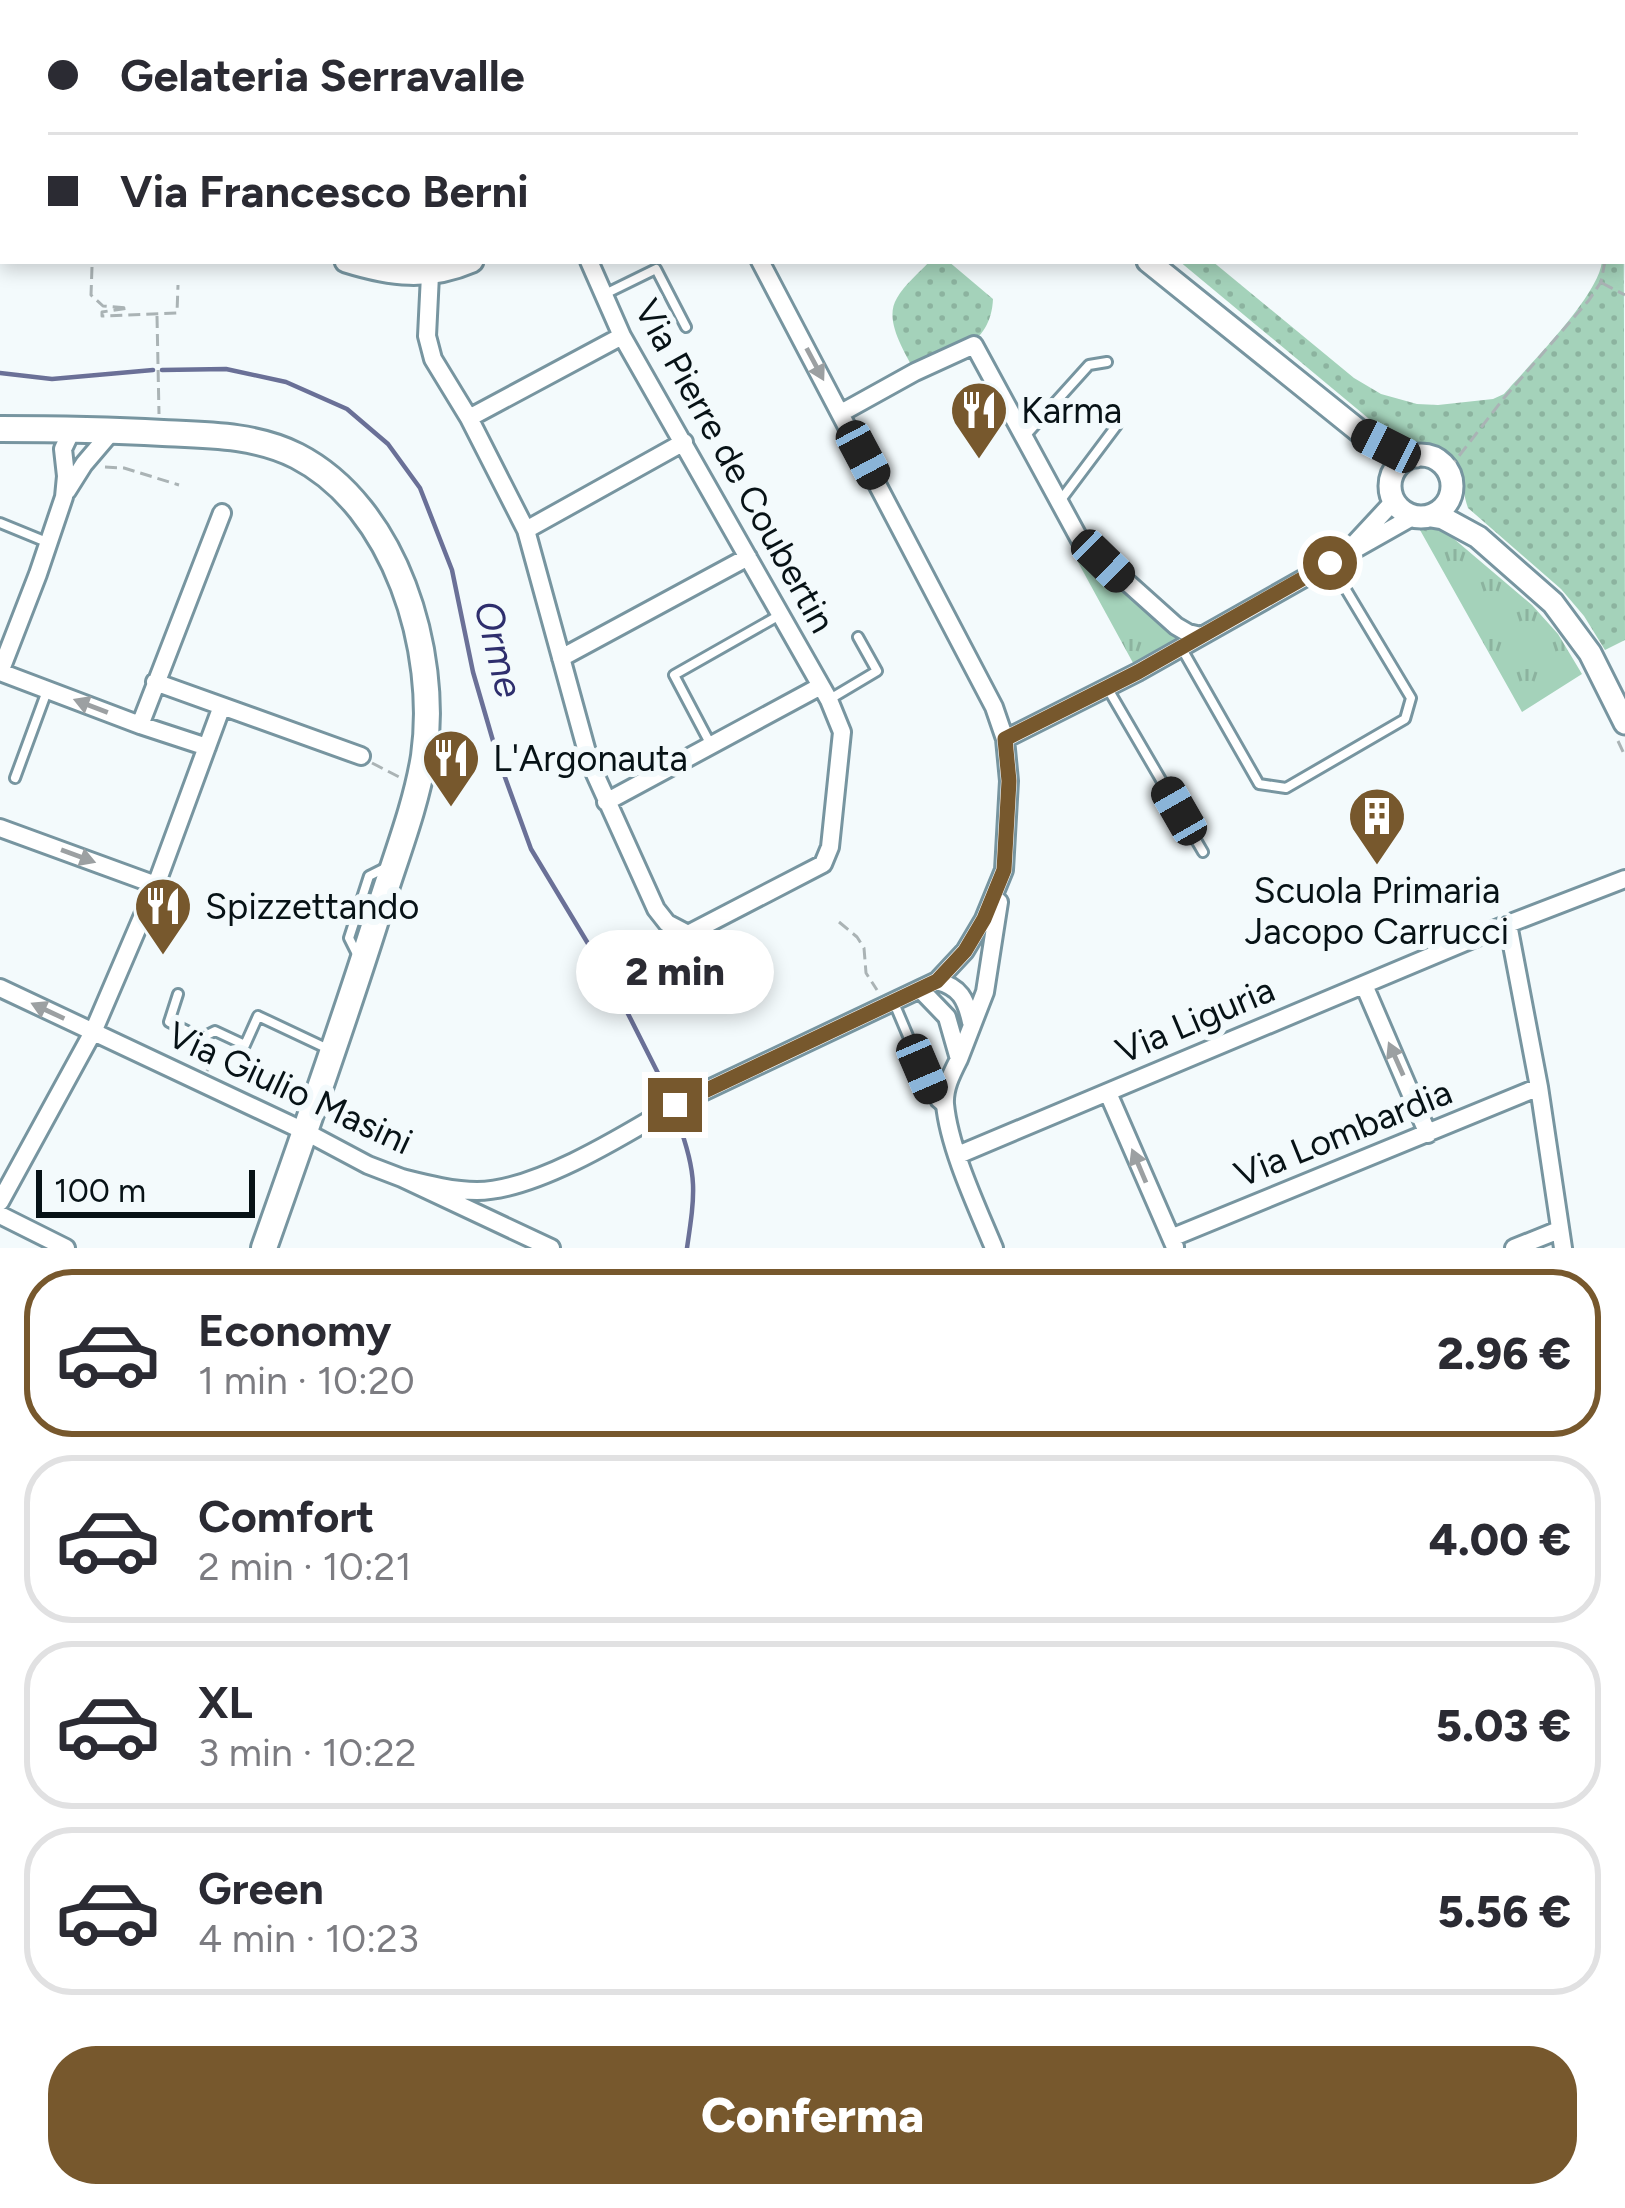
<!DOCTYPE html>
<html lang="it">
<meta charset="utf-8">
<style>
:root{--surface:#fff;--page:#f7f7f7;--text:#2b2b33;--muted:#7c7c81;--line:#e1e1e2;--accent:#77582d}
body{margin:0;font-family:Figtree,sans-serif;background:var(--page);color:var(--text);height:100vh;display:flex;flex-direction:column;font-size:45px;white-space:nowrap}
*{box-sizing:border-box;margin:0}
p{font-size:39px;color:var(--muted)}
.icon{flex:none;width:66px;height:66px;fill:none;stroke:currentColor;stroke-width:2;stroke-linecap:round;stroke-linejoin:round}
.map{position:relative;height:1248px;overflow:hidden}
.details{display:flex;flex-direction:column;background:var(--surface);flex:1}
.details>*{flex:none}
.top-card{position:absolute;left:0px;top:0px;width:1626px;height:264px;box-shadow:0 6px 18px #0003;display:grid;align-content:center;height:264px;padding:0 48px;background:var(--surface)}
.scale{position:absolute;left:36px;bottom:30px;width:219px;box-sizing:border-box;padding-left:12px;border:6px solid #071216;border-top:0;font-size:33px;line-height:42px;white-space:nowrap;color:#071216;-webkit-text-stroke:9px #f3fafc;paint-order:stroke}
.end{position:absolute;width:54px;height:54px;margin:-27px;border:15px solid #77582d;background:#fff;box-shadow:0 0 0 6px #fff}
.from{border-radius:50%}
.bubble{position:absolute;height:84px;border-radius:42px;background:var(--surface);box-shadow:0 6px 18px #0003;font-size:39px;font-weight:800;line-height:84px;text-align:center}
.car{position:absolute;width:36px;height:72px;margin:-36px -18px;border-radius:15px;box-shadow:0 0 9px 3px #0007;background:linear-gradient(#222 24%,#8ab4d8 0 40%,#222 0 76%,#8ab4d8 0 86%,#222 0)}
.top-card b{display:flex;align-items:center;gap:42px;height:114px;font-size:45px}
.top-card b+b{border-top:3px solid var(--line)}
.top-card i{width:30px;height:30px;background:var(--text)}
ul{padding:21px 0 0;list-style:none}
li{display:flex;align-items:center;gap:36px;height:168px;margin:0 24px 18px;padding:0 24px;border:6px solid var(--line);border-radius:48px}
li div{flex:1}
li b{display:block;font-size:45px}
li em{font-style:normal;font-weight:800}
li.selected{border-color:var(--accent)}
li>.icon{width:108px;height:108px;stroke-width:1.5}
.primary-button{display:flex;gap:24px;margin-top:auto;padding:24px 48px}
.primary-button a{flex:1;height:138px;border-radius:48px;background:var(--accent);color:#fff;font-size:48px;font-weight:800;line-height:138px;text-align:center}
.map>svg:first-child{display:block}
</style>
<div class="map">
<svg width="1625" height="1248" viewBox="0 0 1625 1248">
<defs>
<pattern id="grass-tufts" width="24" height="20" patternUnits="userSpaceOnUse" patternTransform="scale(3)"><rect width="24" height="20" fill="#a4d2ba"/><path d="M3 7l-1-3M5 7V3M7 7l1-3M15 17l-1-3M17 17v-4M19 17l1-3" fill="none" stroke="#8cb39f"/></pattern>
<pattern id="park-dots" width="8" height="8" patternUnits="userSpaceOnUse" patternTransform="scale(3)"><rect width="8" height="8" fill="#a4d2ba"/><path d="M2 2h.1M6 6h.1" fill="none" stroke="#8cb39f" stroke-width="1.8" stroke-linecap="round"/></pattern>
</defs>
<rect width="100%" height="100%" fill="#f3fafc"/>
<path fill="url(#grass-tufts)" d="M1434,526L1440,527L1532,605L1558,634L1582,674L1522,712L1420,530Z
M1080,540L1188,633L1138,672L1073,553Z"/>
<path fill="url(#park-dots)" d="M1623,20L1625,640L1605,650L1584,616L1561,589L1468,508C1460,485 1463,451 1430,447C1414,445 1406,446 1392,438L1179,261H1212L1354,378L1381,394L1417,404L1438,405L1493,399L1504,394C1529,365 1599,296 1602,261H1623Z
M930,261H948L993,299C991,346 951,356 915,372C905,352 883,320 897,298C904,285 919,273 930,261Z"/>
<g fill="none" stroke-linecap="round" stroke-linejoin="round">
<path stroke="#6a7097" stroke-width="4.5" d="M162,370L226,369L286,382L347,409L388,444L420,488L452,570L473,672L498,758L531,849L616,990L665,1087
M0,373L52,379L153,370
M678,1122C698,1175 695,1194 687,1248"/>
<defs>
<path id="service" d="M964,3L971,0
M0,110H3
M605,294L656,269L686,327
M1025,436L1089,365L1107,362
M1060,501L1117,425
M0,523L49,543
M1182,649L1259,784L1286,788L1405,719L1411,698L1330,563
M1108,689L1203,852
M830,699L877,671L858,637
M711,745L674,675L778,616
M15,778L47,691
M358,956L349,938L369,876L387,867
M178,994L169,1022L201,1038L215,1031L245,1045L258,1016L326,1048
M894,1003L936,1102L943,1108"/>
<path id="minor" d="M855,0L857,3
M235,3L236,0
M1052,3L1059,0
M430,275L427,336L433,359L469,418L526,530L590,763L656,909L667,923L688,934L823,864L830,847L842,732L829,700L622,336L589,261
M841,413L915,372L974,345L1080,540L1176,626L1188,633L1201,636
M469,418L622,336
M67,491L84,464L113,430
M526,530L684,442
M1356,542L1394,501
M561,658L748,557
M0,672L140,725L222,513
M0,672L38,574L64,497L66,476L63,449L72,430
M155,682L361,756
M140,725L207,747
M1005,739L1138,672L1414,516
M606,802L819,687
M0,828L156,885
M1508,924L1539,1087L1563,1248
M937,981C960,987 966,999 971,1022
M1364,985L1428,1134
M0,988L306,1132L368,1165L402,1178L551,1248
M920,989L947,1017L959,1059L985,992L999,902
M959,1059C952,1073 944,1088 945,1104C949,1148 977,1207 994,1248
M1108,1093L1175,1247
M958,1155L1508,924L1625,879
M402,1178C426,1184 453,1191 477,1191C535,1191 625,1135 675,1105L937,981L965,951L984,919L1004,870L1009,781L1005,739L994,707L760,261
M0,1202L93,1032L156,885L222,706
M0,1215L66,1248
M1171,1238L1539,1087
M1514,1248L1559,1230"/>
<path id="tertiary" d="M0,121L3,122
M346,261C391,275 428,280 472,261
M1148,261L1364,435L1416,456
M1390 486a31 31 0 1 1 62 0a31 31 0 1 1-62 0Z
M1431,516L1443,518L1478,537L1553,603L1590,653L1625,723"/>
<path id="primary" d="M0,429C55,429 109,430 163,433C208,435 256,435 297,456C396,507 439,651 424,756C416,806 396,856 381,904C345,1020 304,1134 264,1248"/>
</defs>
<use href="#service" stroke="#7795a0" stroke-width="14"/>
<use href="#minor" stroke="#7795a0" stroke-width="22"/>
<use href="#tertiary" stroke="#7795a0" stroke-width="27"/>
<use href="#primary" stroke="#7795a0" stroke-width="30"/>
<path stroke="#aab3b5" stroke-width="3" stroke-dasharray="12 6" stroke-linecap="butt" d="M633,3L634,0
M1507,3L1509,0
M1623,44L1625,43
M92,267L91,295L103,306L128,308L102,312V316L177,313L178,285
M1602,283L1625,295
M157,316L159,414
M105,467L124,468L179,485
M1448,470L1504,398L1589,300L1601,282L1605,261
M1618,741L1625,756
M372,763L401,778
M839,922L857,937L864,948L866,973L877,990
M207,1071L219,1047"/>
<use href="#service" stroke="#fff" stroke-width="8"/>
<use href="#minor" stroke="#fff" stroke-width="16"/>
<use href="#tertiary" stroke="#fff" stroke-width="21"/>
<use href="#primary" stroke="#fff" stroke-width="24"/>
</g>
<defs><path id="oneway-solid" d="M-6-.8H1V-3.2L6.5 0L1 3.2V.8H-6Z" transform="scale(3)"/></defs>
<g fill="#9ca0a2">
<use href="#oneway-solid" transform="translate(815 364) rotate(62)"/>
<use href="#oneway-solid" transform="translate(91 706) rotate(-159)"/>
<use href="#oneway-solid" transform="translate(78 856) rotate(20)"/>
<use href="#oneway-solid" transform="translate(48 1011) rotate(-155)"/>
<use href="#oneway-solid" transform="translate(1396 1059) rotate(-114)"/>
<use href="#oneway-solid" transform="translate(1139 1166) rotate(-113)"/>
</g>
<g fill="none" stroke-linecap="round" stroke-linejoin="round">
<path stroke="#77582d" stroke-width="15" d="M675,1105L937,981L965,951L984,919L1004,870L1009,781L1005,739L1138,672L1330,563"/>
</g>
<defs>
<symbol id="restaurant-pin" viewBox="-11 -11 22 30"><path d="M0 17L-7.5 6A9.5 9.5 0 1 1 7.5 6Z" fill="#77582d" stroke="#f3fafc"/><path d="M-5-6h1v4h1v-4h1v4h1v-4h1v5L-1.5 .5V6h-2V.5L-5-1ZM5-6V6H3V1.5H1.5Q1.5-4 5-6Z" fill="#fff"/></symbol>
<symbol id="building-pin" viewBox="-11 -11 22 30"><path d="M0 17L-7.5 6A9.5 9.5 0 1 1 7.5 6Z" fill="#77582d" stroke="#f3fafc"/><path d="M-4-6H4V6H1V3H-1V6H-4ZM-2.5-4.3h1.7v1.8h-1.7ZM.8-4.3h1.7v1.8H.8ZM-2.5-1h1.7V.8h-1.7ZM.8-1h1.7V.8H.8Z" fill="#fff"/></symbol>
</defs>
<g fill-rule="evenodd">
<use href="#restaurant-pin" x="946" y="377" width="66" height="90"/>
<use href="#restaurant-pin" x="418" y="725" width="66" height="90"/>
<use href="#building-pin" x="1344" y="783" width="66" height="90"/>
<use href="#restaurant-pin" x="130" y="873" width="66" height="90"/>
</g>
<g text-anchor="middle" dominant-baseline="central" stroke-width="12" stroke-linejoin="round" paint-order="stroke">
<g font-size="36" fill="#071216" stroke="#f3fafc" text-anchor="start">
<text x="1021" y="410">Karma</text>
<text x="493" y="758">L'Argonauta</text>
<text x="1377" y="890" text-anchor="middle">Scuola Primaria<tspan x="1377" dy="41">Jacopo Carrucci</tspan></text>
<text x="205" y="906">Spizzettando</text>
</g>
<g font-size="36" fill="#071216" stroke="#f3fafc">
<text transform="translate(735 466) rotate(61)">Via Pierre de Coubertin</text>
<text transform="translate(1195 1020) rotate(-23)">Via Liguria</text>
<text transform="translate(290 1088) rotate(25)">Via Giulio Masini</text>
<text transform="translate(1343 1133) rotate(-22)">Via Lombardia</text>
</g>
<g font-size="39" font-style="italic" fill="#2e2e6d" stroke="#f3fafc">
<text transform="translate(499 649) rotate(76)">Orme</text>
</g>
</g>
</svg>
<div class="scale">100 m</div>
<i class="end from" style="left:1330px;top:563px"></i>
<i class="end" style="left:675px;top:1105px"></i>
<div class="bubble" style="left:576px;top:930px;width:198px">2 min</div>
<i class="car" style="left:1386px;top:446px;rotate:297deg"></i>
<i class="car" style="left:863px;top:455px;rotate:152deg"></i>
<i class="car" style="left:1103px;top:561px;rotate:134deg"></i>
<i class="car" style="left:1179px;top:811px;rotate:330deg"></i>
<i class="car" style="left:922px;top:1069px;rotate:157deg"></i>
<div class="top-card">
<b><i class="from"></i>Gelateria Serravalle</b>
<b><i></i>Via Francesco Berni</b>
</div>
</div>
<section class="details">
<ul>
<li class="selected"><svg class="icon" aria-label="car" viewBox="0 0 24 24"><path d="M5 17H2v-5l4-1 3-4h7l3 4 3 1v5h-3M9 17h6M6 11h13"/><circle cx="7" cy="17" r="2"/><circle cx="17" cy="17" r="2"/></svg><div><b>Economy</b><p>1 min · 10:20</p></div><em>2.96 €</em></li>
<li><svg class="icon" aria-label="car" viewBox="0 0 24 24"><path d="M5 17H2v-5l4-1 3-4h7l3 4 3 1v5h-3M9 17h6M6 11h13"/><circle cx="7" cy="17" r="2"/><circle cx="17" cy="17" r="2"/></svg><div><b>Comfort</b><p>2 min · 10:21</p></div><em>4.00 €</em></li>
<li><svg class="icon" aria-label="car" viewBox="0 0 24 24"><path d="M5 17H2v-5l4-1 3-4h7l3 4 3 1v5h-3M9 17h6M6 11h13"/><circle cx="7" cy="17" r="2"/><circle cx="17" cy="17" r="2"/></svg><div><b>XL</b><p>3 min · 10:22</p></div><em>5.03 €</em></li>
<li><svg class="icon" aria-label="car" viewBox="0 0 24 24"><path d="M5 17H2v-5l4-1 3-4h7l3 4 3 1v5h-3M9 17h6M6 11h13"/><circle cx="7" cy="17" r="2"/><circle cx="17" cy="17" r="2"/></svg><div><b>Green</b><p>4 min · 10:23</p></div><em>5.56 €</em></li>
</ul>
<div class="primary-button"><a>Conferma</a></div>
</section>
